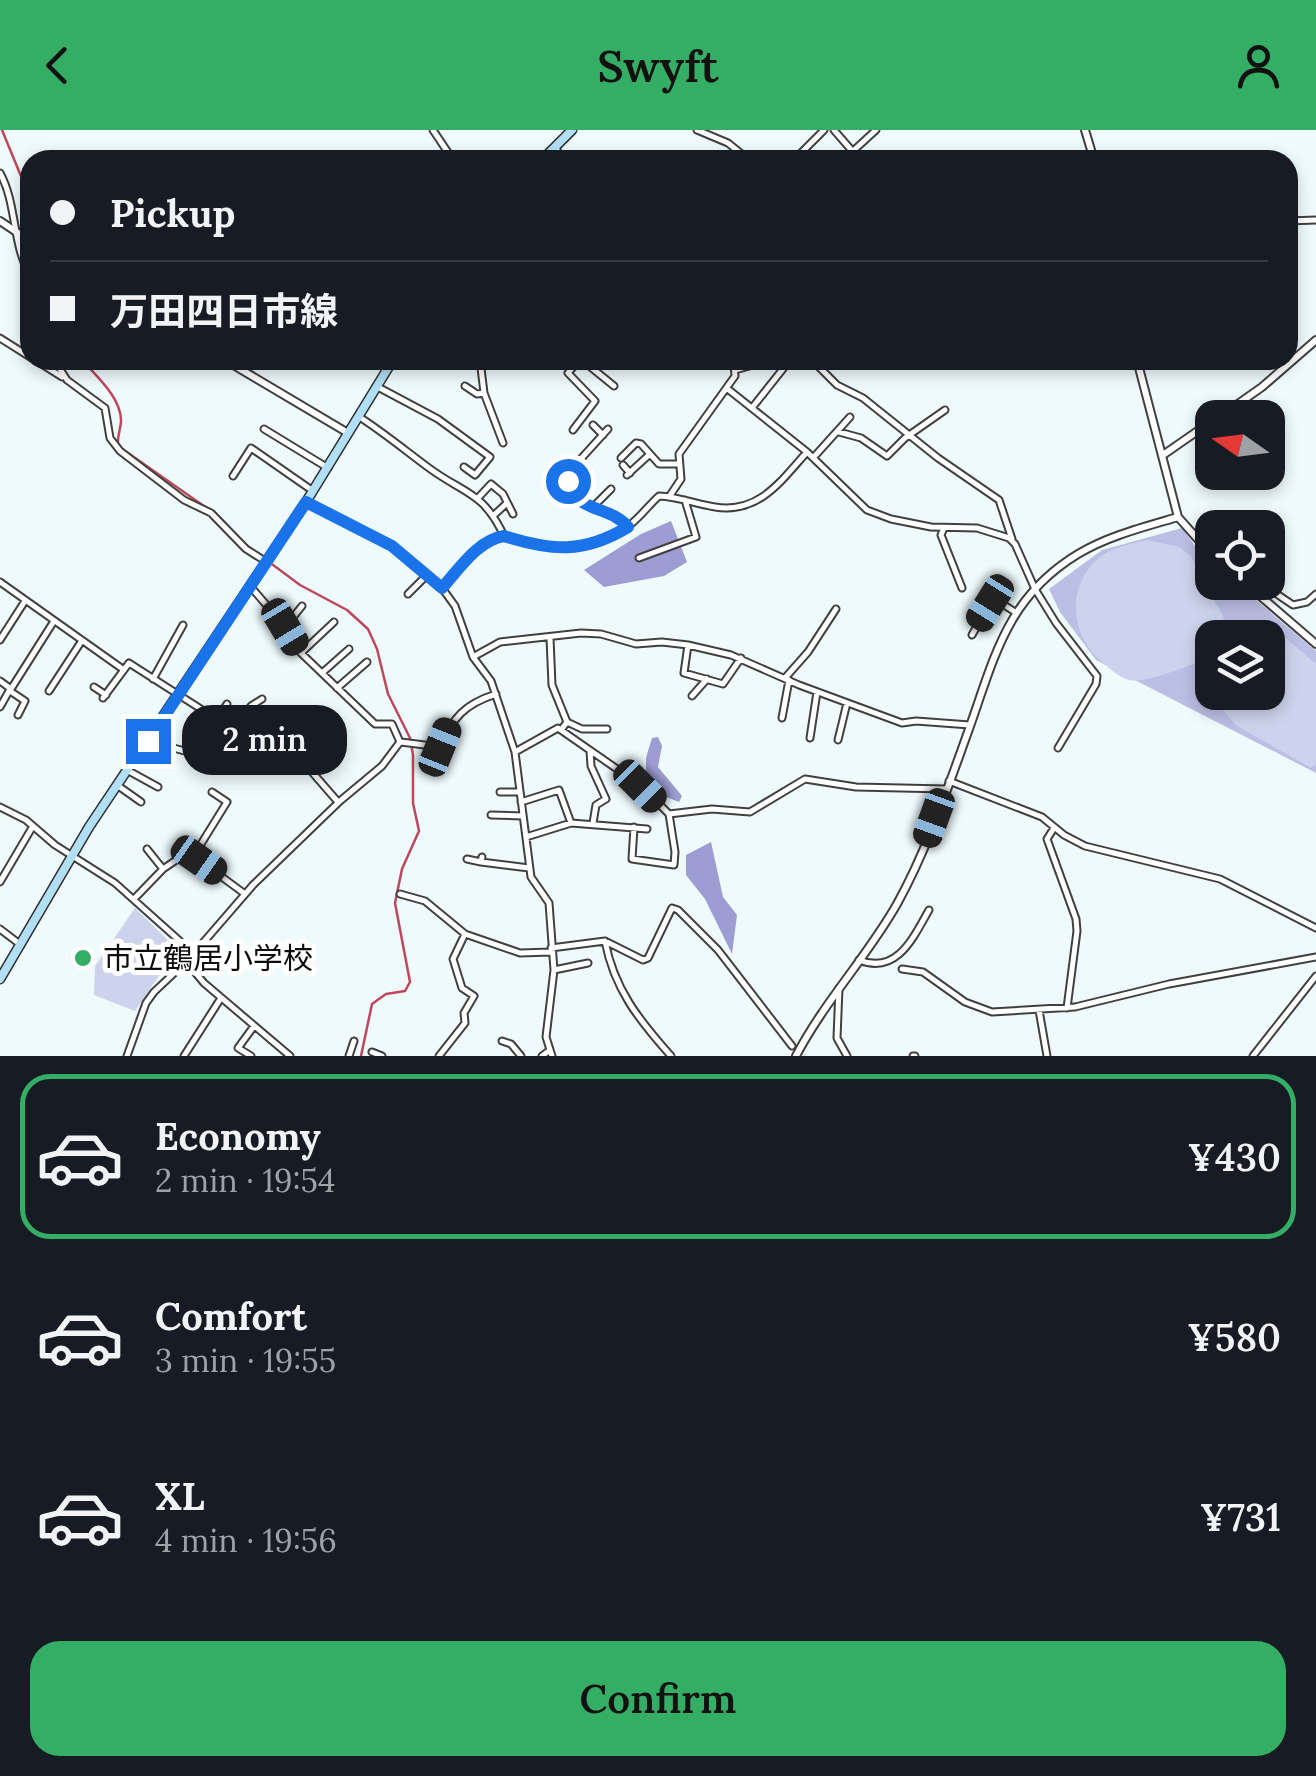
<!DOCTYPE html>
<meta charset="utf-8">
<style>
:root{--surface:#171b24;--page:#242831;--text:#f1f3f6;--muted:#9ea1a6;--line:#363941;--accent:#34ae65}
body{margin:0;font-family:Lora,"Noto Sans JP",serif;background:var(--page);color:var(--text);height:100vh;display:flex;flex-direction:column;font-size:38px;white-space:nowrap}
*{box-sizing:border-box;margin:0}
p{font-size:32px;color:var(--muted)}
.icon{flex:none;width:55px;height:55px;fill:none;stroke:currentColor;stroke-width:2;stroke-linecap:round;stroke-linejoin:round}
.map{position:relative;height:926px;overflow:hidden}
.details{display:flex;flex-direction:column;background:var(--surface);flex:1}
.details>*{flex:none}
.guide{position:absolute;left:20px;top:20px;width:1278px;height:220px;border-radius:30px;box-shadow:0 5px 15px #0003;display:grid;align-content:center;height:220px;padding:0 30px;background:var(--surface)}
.needle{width:65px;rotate:284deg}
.tools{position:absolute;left:1195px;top:270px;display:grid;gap:20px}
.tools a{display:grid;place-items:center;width:90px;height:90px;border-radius:20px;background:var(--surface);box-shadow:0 5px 15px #0003;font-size:50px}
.end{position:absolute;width:45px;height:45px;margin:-22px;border:12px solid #1a73e8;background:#fff;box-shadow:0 0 0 5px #fff}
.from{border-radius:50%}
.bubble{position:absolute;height:70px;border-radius:30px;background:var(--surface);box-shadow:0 5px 15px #0003;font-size:32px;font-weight:600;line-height:70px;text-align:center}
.car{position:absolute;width:30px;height:60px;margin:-30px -15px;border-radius:12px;box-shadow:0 0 8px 2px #0007;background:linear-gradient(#222 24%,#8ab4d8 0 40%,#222 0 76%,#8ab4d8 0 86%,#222 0)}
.guide b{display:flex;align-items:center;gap:35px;height:95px;font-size:38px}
.guide b+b{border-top:2px solid var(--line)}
.guide i{width:25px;height:25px;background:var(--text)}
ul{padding:18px 0 0;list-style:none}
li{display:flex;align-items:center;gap:30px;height:165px;margin:0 20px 15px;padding:0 10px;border:5px solid transparent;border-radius:30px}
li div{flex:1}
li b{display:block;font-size:38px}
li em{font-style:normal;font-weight:600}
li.current{border-color:var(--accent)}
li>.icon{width:90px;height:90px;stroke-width:1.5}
.primary-button{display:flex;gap:20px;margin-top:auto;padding:20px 30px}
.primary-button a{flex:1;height:115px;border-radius:30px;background:var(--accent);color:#111;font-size:40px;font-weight:600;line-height:115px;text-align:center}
header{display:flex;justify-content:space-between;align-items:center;height:130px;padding:0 30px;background:var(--accent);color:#111;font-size:45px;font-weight:600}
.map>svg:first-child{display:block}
</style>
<header><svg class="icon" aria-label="back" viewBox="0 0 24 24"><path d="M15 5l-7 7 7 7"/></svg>Swyft<svg class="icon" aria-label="person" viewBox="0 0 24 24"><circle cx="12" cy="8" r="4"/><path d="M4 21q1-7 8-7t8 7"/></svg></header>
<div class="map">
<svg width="1316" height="926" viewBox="0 0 1316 926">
<rect width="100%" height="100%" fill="#effafd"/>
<path fill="#bcbfe4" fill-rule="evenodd" d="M1182,398L1198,420L1212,433V452L1236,453L1316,521V643L1096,530L1060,482L1049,459L1102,420ZM1212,508H1268V562H1212Z"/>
<path fill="#9d9dd3" d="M671,391L687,432L664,446L604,457L584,440L641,404Z
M658,607L662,616L658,637L682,666L679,672L666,667L646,646V628L652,608Z
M711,712L723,767L737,785L732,824L705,769L686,745V725Z"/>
<path fill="#cdd3ec" d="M1147,410L1179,417L1191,426L1229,498L1226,507L1212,508V527C1194,533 1147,554 1129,550C1120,548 1110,539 1103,533C1069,506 1065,452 1103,425C1116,416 1132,414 1147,410Z
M1269,494L1316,534V633L1311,638L1237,596L1207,563L1212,557V562H1268V508L1257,507Z
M135,778L177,819L135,881L94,865L95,836Z"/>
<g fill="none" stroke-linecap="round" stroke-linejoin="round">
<path stroke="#be485a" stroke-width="2.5" d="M2,0L23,51L30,87
M82,230C96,246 122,268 121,292C120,301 117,307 118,316L211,381
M241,411L300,455L347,480L368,499L377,519L388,564L410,608L413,625V673L419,701L402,739L395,773L410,852L405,861L386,864L372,874L361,926"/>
<path stroke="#cdd6d9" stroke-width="5" stroke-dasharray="5 2.5" stroke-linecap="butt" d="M792,916L805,926"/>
<defs>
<path id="minor" d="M433,0L453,30
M697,0L728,13L749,30
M834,0L860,30
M556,16L560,30
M852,22L876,0
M794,30L824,0
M0,43C17,74 12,114 30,145
M1288,91L1316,90
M0,208L30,227
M35,230L62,247
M54,230L67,250L105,278L110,308L120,321L184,370L211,383L246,419L265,431
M480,230L484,263L503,313
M582,230L614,256
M812,230L837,255L863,268L938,328L999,370L1012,409
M735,240L771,230
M376,256L438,289L490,327L475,345L464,337
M465,256L477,264L484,263
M729,260L807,322L867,380L891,389L931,397L977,398L1009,408L1015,414L1035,459L1056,493L1097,546L1096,554L1058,618
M752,278L790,230
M358,286C383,302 406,321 429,338C464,364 483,361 504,406
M593,295L603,305
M264,299L328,338
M573,300L595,271L568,243L579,230
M839,302L861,308L887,326L905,308L945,280
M621,328L636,313L641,314L659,334H677
M813,328L850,287
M623,335L630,343
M557,337L568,343C570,387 606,370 628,397
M568,343L608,299
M627,345L650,324
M233,346L251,318L313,361
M669,367L681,349L679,324L735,246L734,234L729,230
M477,369L491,354L503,364L513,384
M306,372L392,416L442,458L455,476L473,527L491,551L515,622L531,747L549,773L554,840L546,907L552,926
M592,378L611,359
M493,386L507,373
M944,398L941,405L962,458
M639,428L696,407L685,370
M0,452L124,540
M1259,452L1293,475L1307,472L1316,464
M250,456L282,493L301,523L375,594H392L400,612
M443,457C460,439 478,410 504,406C549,420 591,427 631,394C641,386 649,375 659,366C679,367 696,374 715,377C759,384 781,351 807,322
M408,464L427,445
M285,497L302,476
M972,505L990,473L998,471L1015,482
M550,508L552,555L567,592L561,600
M0,510L25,471
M688,515L684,543L723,554L741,528
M301,523L334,492
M473,527L500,512L581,503L601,504L636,514L662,512L688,515L731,525L799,555L902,593L916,591L970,595
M322,543L349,519
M785,548L808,522L836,479
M153,549L183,495
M0,551L11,559L54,491
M94,557L106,565
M337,558L367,532
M10,561L25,571L18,585
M49,561L81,512
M692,566L707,549
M103,568L129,533L254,613H263L270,606L312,642L338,672
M0,577L9,561
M782,588L789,550
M217,590L227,574
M567,592L582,599H607
M232,599L251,576L262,569
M810,608L817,562
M838,610L847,573
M148,611L192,623
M401,612L440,617C453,587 465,574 496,564
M590,621L591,636L606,669L596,675L593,693
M515,622L558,598L640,655L669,684L712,679L750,682L805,649L856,657L946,659
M127,640L158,657
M949,651L1042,687L1064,705L1085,716L1220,749L1316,798
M117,655L141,672
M500,662H520
M521,672L559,660L571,693L526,707
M0,677L26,690L55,715L115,753L181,812L194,841L204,853L290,926
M491,685L523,686
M571,693L647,699
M634,697L632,729L674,735L675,722L669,684
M1054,698L1047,709L1076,789L1077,801L1067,878
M147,719L163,739
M482,727L481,732L529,738
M467,729L481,732
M199,730L201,714L227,672L212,662
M0,752L33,696
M400,764L425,771L465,804L520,823L551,822
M134,769L163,739L188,722L245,764
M0,799L21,815
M605,811L643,830L648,828L672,778L678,780L718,820L792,916
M551,818L605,811C614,859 639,890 671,926
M859,830C897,845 913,808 929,780
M902,839L923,842L965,872L992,882L1075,877L1169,854L1316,827
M554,840L588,833
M839,858L837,908L847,926
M1039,880L1047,926
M502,911L511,914L521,926
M372,922L382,926
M127,926L146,873L154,862L189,829L253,755L340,671L382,636L400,612
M184,926L221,868
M251,926L238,918L254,896
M349,926L354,911
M439,926L465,893L464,883L474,866L462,858L453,829L465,804
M542,926L550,920
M913,926H915
M1253,926L1316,846"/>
<path id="tertiary" d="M1085,0L1094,30
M0,91L30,111
M225,230L348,303
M1137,230L1178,387L1212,425
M1218,288L1262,257L1316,210
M1163,325L1212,291
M1244,452L1316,514
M796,926C824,872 867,827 897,774C927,720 948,657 969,599C995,526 1007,467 1078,424C1108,406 1144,397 1178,387"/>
<path id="secondary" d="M542,30L572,0
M0,849L89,697L306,372L393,230"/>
</defs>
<use href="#minor" stroke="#404040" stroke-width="9"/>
<use href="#tertiary" stroke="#404040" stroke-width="10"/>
<use href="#secondary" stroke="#2f2f2f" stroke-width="11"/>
<use href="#minor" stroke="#fff" stroke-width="5"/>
<use href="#tertiary" stroke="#fff" stroke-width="6"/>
<use href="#secondary" stroke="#b1dff6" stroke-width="8"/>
</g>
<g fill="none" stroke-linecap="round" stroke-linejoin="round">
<path stroke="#1a73e8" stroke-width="12" d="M148,611L306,372L392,416L442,458C459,439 478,410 504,406C552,421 583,424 628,397C610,375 575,383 568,351"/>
</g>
<circle fill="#34ae65" stroke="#fff" stroke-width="4" cx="83" cy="828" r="10"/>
<g text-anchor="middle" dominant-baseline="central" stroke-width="10" stroke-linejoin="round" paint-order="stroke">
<g font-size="30" fill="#0d0d0d" stroke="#fff" text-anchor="start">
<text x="103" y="828">市立鶴居小学校</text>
</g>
</g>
</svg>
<div class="tools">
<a><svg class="needle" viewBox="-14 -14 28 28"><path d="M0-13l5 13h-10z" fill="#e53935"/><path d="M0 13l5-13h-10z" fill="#9ea1a6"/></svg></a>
<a><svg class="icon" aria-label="locate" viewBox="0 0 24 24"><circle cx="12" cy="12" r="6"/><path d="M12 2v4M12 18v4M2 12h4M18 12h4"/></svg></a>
<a><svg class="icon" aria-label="layers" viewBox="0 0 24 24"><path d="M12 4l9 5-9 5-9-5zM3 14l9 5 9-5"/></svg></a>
</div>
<i class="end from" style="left:568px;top:351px"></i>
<i class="end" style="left:148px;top:611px"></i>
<div class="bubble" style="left:182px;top:575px;width:165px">2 min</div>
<i class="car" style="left:990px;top:473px;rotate:212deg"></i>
<i class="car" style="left:285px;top:497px;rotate:149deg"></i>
<i class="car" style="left:440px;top:617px;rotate:22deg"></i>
<i class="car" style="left:640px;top:656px;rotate:135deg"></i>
<i class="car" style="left:934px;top:688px;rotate:200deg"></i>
<i class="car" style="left:199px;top:730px;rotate:125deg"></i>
<div class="guide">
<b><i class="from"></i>Pickup</b>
<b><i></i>万田四日市線</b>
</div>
</div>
<section class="details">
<ul>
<li class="current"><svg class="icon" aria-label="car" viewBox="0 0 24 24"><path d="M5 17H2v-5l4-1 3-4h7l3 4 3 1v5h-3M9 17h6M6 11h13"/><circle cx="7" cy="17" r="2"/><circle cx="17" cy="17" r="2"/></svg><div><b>Economy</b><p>2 min · 19:54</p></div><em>¥430</em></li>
<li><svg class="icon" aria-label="car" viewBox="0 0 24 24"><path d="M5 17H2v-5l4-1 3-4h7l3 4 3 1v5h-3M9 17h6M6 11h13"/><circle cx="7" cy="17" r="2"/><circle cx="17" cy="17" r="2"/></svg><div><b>Comfort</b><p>3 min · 19:55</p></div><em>¥580</em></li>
<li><svg class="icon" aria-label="car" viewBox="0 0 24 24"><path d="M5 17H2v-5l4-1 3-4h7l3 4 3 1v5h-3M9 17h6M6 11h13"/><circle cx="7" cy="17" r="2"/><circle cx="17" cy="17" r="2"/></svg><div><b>XL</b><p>4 min · 19:56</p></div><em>¥731</em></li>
</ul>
<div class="primary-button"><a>Confirm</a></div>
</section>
